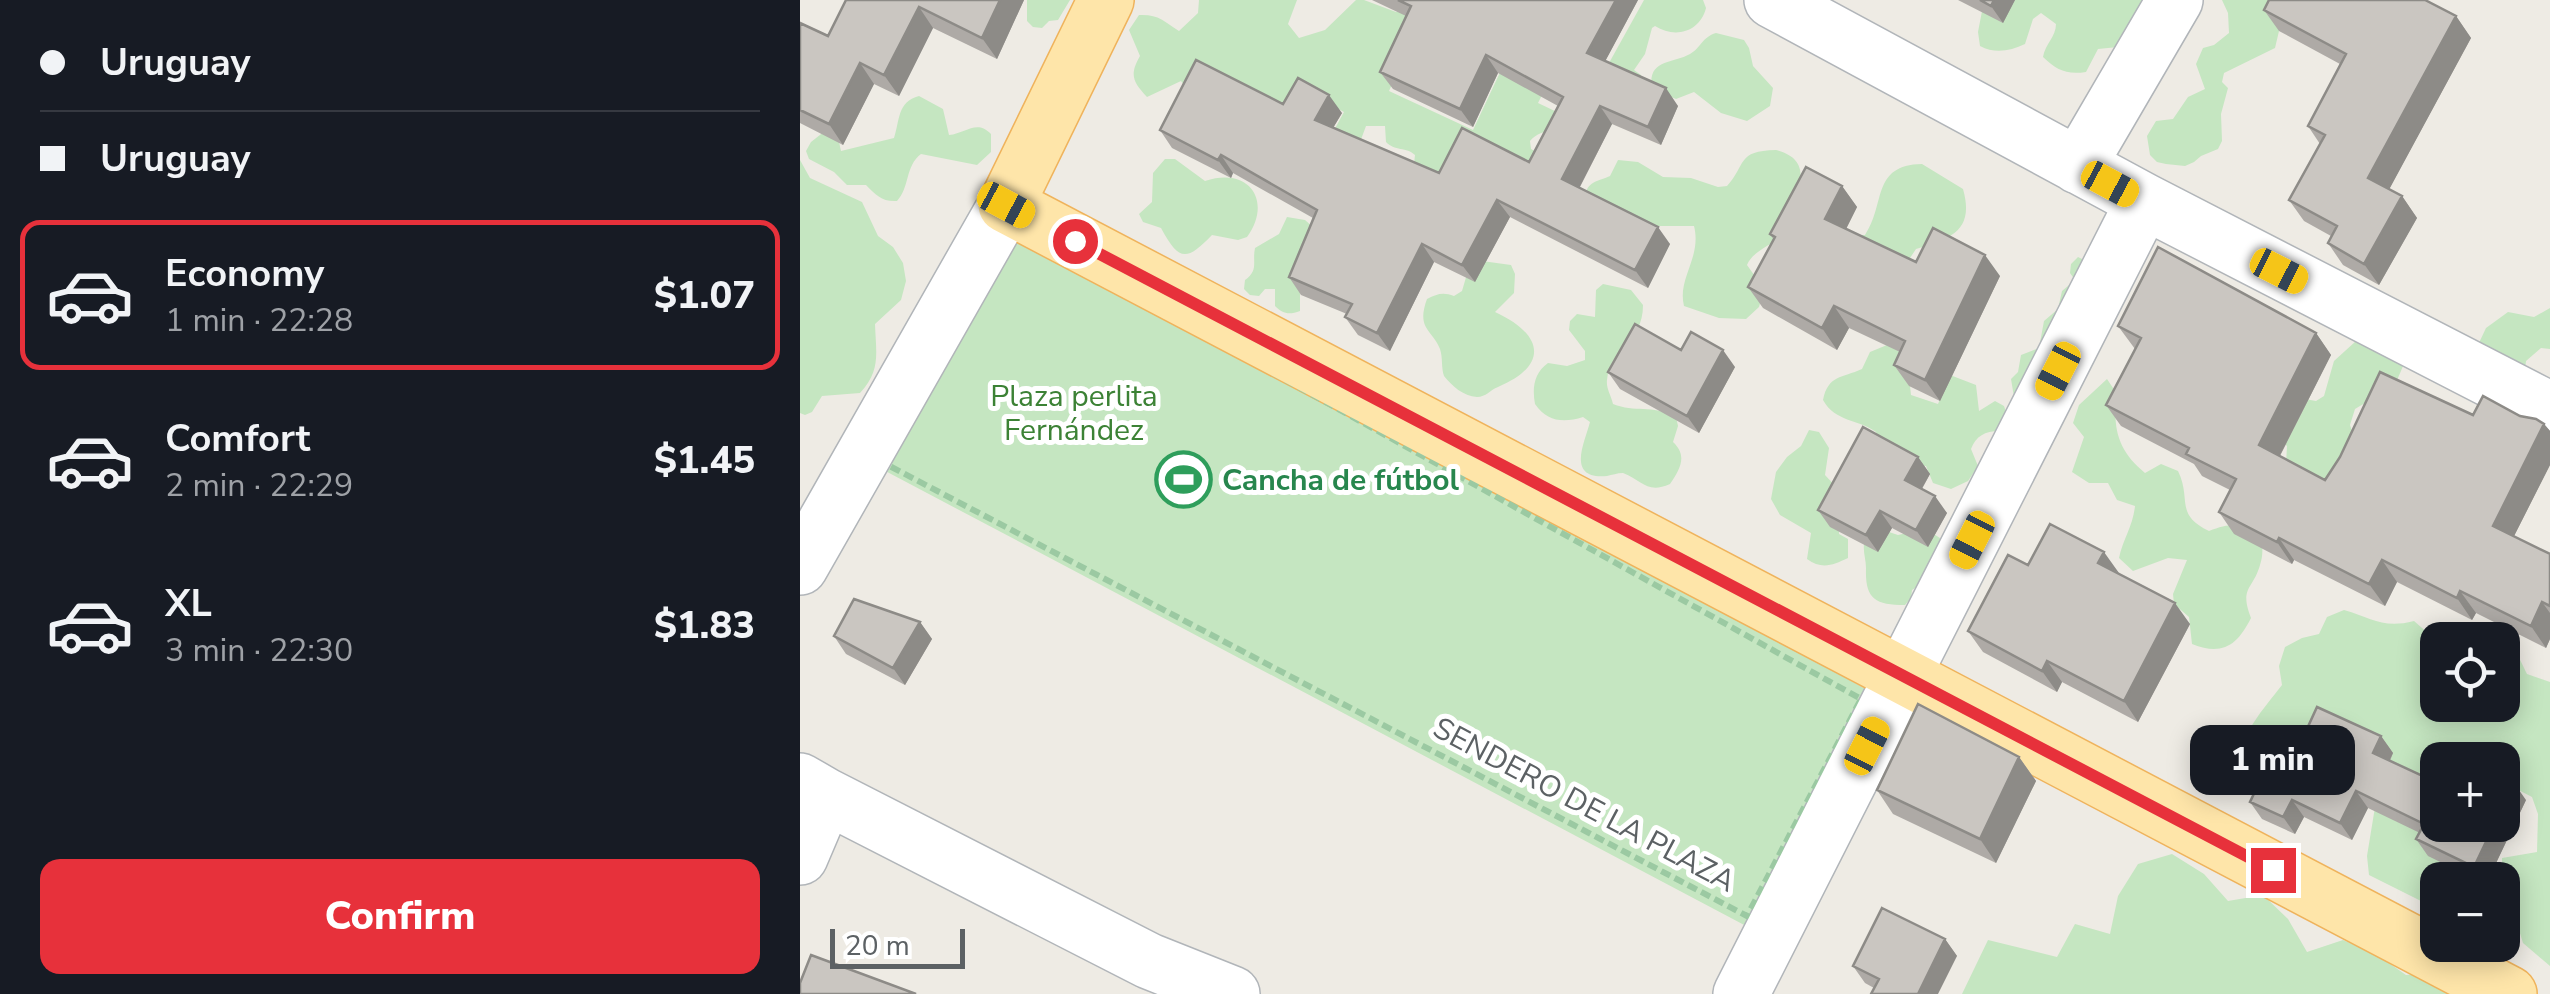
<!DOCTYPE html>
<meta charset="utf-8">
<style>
:root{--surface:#171b24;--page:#242831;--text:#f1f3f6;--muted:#9ea1a6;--line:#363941;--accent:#e7313b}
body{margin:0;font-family:"Nunito Sans",sans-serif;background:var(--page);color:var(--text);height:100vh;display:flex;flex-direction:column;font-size:38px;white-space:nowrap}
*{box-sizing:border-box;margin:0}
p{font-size:32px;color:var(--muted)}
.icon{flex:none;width:55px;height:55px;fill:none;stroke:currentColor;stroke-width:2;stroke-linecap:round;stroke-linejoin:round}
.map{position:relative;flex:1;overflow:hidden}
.panel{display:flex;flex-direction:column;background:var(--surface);width:800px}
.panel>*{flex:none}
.guide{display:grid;align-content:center;height:220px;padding:0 40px;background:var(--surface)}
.fabs{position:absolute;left:1620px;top:622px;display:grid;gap:20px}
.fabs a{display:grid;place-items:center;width:100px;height:100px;border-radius:20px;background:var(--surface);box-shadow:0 5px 25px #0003;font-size:50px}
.scale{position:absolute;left:30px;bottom:25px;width:135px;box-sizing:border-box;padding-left:10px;border:5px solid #5c6164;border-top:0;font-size:28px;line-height:35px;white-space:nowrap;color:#5c6164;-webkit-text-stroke:8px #fff;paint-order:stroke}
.end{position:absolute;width:45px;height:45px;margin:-22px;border:12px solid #e7313b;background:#fff;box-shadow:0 0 0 5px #fff}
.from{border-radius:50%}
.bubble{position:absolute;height:70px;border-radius:20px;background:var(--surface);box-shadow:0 5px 25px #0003;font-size:32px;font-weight:800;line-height:70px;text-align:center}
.car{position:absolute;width:30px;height:60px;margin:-30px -15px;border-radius:12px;box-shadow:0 0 8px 2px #0007;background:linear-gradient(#f5c518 24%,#345 0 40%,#f5c518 0 76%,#345 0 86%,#f5c518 0)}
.guide b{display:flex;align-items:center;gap:35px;height:95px;font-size:38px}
.guide b+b{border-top:2px solid var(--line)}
.guide i{width:25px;height:25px;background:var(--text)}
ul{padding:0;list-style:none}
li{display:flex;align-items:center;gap:30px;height:150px;margin:0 20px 15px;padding:0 20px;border:5px solid transparent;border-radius:20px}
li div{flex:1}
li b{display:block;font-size:38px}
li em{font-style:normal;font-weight:800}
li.selected{border-color:var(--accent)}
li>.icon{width:90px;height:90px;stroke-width:1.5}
.cta{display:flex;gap:20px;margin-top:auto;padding:20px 40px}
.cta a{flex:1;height:115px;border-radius:20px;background:var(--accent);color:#fff;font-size:40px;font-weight:800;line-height:115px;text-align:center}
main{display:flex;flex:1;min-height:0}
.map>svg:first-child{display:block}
</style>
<main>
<section class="panel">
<div class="guide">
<b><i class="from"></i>Uruguay</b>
<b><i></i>Uruguay</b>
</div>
<ul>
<li class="selected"><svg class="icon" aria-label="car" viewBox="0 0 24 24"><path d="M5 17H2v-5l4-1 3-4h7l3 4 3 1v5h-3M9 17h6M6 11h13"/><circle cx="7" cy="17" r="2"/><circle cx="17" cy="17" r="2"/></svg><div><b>Economy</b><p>1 min · 22:28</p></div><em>$1.07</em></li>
<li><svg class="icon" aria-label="car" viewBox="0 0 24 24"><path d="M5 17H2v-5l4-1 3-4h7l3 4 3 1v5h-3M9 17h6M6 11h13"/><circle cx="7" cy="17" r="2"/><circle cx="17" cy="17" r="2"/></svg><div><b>Comfort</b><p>2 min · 22:29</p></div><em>$1.45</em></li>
<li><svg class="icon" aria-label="car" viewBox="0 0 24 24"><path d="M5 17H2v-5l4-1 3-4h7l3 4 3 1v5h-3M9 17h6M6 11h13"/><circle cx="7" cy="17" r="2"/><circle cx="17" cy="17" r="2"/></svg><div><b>XL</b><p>3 min · 22:30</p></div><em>$1.83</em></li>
</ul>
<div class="cta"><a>Confirm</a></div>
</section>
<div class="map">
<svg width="1750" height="994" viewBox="0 0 1750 994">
<rect width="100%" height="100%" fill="#eeebe4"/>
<path fill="#c5e6c1" d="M227,0H270L258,20L249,21L242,28L233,27L227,21Z
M399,0H497L488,24L499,38L525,30L556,0H564L596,12L631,0L589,91L673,130L718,34L776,27L738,103L759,113L799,81L844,0H903L906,8C900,32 875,39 855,26L852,28L845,54L834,70L841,75C842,88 835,94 829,105C791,163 756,112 730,141L731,149L740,154L743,162L644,197L614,164L615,155C607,147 594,151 586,142L585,126H566L553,161L526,145L544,112L510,93L484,133L387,89L381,81L347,97C333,82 329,75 340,56L329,30L339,15C358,14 364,21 379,31L398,13Z
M1200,0H1355L1318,47L1298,49L1286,72C1266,75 1257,70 1243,57C1245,44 1256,37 1256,24L1241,13L1233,19L1225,44C1210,51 1195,54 1180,46L1178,32L1183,6Z
M1422,0H1507L1479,31L1475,48L1424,73L1422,82L1428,88L1421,114L1422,141L1418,149L1401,156L1394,162L1385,166L1366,164L1357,162L1350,155L1347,136L1356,121L1373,119L1388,97L1405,89L1396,64L1403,48L1414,45L1429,33L1428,13Z
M916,33L944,40L949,48L953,66L973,88L970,106L947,121L921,113L894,92L876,99L852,89C847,59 872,64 890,54C901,48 902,37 916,33Z
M119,96L143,109L149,135C166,133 177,119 191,134V152L177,165L121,154C105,166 110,187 97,201C82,202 76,195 66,185H47L34,172L9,159L6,151L11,142L25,131L39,142L41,151L94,138C100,120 97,102 119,96Z
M976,150C1007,158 1004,179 993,204C990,214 987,226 981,234C972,247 953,250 947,265L964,289L959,307L946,319L919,318L884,306C877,278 902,258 894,226H848L785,197C787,181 797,182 810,176L818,160L838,162L863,177L891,178L918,187L927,186C947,164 936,151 976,150Z
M365,159H375L405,181C449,166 473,201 447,237L438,240L412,235C386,262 379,261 361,228L343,222L339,214L352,202L353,173Z
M0,160L10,178L62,202L78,236L93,247L103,263L106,281L101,300L75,324C76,354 81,370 60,393L22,396L12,412L5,415L0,413Z
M1122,164L1163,189C1175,231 1150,239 1116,249L1106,264L1055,235H1065C1086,204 1071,165 1122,164Z
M487,217L505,220L513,227L500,286V311C489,315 483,314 475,306V289H465L459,296L450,295L444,289L445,280C459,270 452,262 455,248L479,234Z
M209,221L1075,694L948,927L74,465Z
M1278,257L1286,261L1220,403L1214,397L1211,379L1218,372L1221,355L1239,348L1244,321L1258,309L1262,291L1275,280L1270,273L1271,264Z
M682,261L711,265L715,274L714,293L695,312C743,334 750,365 698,387C690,390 686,397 677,397C663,396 652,386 644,376C641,367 643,358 640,349C632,329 616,329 627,299C637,294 643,292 654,296L662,291L667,274Z
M803,284L831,290L843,305C843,344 810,347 807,380C806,389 811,395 813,404C835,413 851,404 876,417L878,426L873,442C888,456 880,469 870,484C847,494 843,481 823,473C817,473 812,475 807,476C765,480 785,442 790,422L783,417C764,423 747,422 735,404C732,388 734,373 748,363L767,366L785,360V351L769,330L770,321L777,314L795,317L796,290Z
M1750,308V349L1741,348L1726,361L1725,370L1678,345L1686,328L1708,312L1734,317Z
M1556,341L1606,359L1595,385L1555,409L1550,425L1553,434L1541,490L1486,464L1487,446L1474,433L1499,398L1516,401L1524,396L1534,361Z
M1087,345L1106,349L1111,395L1138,404L1150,375L1176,385L1179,411L1195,401L1204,406L1207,415L1199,431C1185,431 1176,436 1171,449L1178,466L1168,481L1151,489L1133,483L1126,466H1116L1079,450L1076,432C1058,419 1035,422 1023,400C1028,375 1042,378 1062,369L1070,352Z
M1307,379L1317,394C1312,428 1318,451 1345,473L1361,464L1378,471C1392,500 1374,514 1409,531C1429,523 1441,523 1461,531C1462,542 1464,554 1460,565C1453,590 1439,587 1451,618C1437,646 1422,656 1392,644L1389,617L1374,604L1373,594L1387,560L1368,558L1333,571L1319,558C1323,539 1333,526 1335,506L1317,500L1308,483H1289L1272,472L1284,437L1273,423L1279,405Z
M1009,430L1019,432L1029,448L1025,475L1038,489L1039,534L1048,539V558C1033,565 1022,570 1007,559L1011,533L980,515L971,499L976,472L987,457L1001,446Z
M1126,529L1143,540L1127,580L1112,590L1111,598L1105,605C1074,605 1065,598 1066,568C1066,559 1063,553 1064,544L1089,532L1098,535Z
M1544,610C1572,618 1583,629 1614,621L1637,641L1638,705H1702V640H1663C1701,619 1712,643 1727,674L1750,682V966L1723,943L1712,907L1703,897L1702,880H1667L1672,870L1690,867L1702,879V858L1737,852L1738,814L1732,797L1703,782L1702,760H1670L1649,751L1631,758L1609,787L1663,868L1655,880H1638L1637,900L1621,901L1569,875L1567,856L1576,801L1460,792L1443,785C1429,745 1459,715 1482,685L1479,666L1485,647L1502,638L1519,634L1527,617Z
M1372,854L1404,874L1428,901L1463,895L1488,919L1507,952L1543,940L1576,954L1606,975L1643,973L1651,994H1162L1188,940L1257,957L1275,924L1310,934L1318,896L1338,864Z"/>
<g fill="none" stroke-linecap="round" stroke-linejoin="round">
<defs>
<path id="minor" d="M972,0L1344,201L1750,410
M1278,166L1375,0
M0,567L206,205
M0,781L26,796L0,857
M26,796L349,961L432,994
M941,994L1344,201"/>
<path id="major" d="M306,0L206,205L1709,994"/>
</defs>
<use href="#minor" stroke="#b1b5b9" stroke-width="58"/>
<use href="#major" stroke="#efb35c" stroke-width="58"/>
<path stroke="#9bc9a2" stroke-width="6" stroke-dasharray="10 5" stroke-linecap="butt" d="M210,227L1061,699L947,916L82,462Z"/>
<use href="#minor" stroke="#fff" stroke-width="55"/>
<use href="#major" stroke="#fee5a9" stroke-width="55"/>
</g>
<path fill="#aeaaa6" d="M46,0H224L197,59L133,28L99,96L74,84L43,145L0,123V23L28,36Z
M572,0H838L805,61L878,106L861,145L812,124L780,187L870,244L848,288L710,217L675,282L634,262L590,351L558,335L545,317L547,314L501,295L489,277L513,218L433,173L431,178L372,148L360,130L483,104L542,113L533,128L639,173L729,162L758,106L698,73L673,127L593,89L580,72L606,16Z
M1158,0H1215L1203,23Z
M1464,10L1656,16L1671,38L1589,189L1602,196L1617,218L1579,285L1543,265L1528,243L1531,236L1504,221L1489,200L1520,144L1508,126L1540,64L1479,31Z
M1042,186L1057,207L1046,229L1116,262L1200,276L1140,401L1109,386L1094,365L1100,352L1049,328L1037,350L963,308L948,287L974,240L970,234Z
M1318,326L1516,333L1531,355L1480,456L1525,480L1673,415L1720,416L1744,424L1750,431V465L1714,536L1750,554V639L1746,648L1676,613L1672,620L1597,582L1585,606L1494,560L1492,564L1434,534L1419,512L1430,490L1402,476L1394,464L1321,426L1306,405L1335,349Z
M881,350L935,367L899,433L820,389L808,372Z
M1118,457L1130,474L1122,489L1147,513L1128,547L1092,528L1078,552L1030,527L1018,510Z
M1228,565L1319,574L1390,624L1338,722L1262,682L1257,692L1183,652L1168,631Z
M120,622L132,639L105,685L46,654L34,636Z
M1581,736L1593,753L1590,761L1638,825L1726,800L1688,880H1677L1628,856L1616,839L1620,833L1568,808L1552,840L1504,817L1495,834L1462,819L1450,802L1495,755Z
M1219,757L1236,781L1196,863L1093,814L1077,790Z
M1145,939L1157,956L1074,988L1065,983L1053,966Z"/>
<path fill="#8d8b87" d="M200,0H224L197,59L182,38Z
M816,0H838L800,71L787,53Z
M1194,0H1215L1203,23L1191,6Z
M119,7L133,28L99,96L84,75Z
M1656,16L1671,38L1584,199L1568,178Z
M686,55L698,73L673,127L660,109Z
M60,63L74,84L43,145L29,124Z
M866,88L878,106L861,145L848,127Z
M529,95L542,113L527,138L515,120Z
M800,106L812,124L775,196L762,179Z
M421,155L433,173L431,178L418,160Z
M1042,186L1057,207L1040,241L1025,219Z
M1602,196L1617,218L1579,285L1564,264Z
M697,200L710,217L675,282L662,265Z
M858,227L870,244L848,288L835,270Z
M622,244L634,262L590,351L577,333Z
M1185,255L1200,276L1140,401L1125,380Z
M1034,306L1049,328L1037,350L1022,328Z
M1516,333L1531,355L1474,467L1459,445Z
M923,350L935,367L899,433L887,416Z
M1744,424L1750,431V465L1708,548L1693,526Z
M1118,457L1130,474L1117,497L1105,480Z
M1135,496L1147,513L1128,547L1116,530Z
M1080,511L1092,528L1078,552L1066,535Z
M1479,538L1494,560L1492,564L1477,542Z
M1304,552L1319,573L1298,563Z
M1582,560L1597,582L1585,606L1569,584Z
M1660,591L1676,613L1672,620L1657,598Z
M1742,602L1750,613V639L1746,648L1731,626Z
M1375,603L1390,624L1338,722L1324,701Z
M120,622L132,639L105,685L93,668Z
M1247,661L1262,682L1257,692L1242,671Z
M1581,736L1593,753L1585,770L1573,753Z
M1219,757L1236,781L1196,863L1180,839Z
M1714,783L1726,800L1688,880H1683L1674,867L1694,825H1702V808Z
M1556,791L1568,808L1552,840L1540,823Z
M1492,800L1504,817L1495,834L1483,817Z
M1145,939L1157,956L1138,994H1118Z"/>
<path fill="#cac6c1" stroke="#8d8b87" stroke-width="2.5" d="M46,0H200L182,38L119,7L84,75L60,63L29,124L0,110V23L28,36Z
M598,0H816L787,53L866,88L848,127L800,106L762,179L858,227L835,270L697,200L662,265L622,244L577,333L545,317L552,304L489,277L517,210L421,155L418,160L360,130L396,60L483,104L498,78L529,95L515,120L639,173L662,128L729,162L763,97L686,55L660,109L580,72L611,6Z
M1180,0H1194L1191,6Z
M1469,0H1625L1656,16L1568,178L1602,196L1564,264L1528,243L1537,226L1489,200L1525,135L1508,126L1546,54L1464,10Z
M1006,167L1042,186L1025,219L1116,262L1133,228L1185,255L1125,380L1094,365L1105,341L1034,306L1022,328L948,287L975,237L970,234Z
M1358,247L1516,333L1459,445L1525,480L1540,457L1580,372L1673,415L1683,396L1720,416L1736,419L1744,424L1693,526L1750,554V606L1742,602L1731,626L1660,591L1657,598L1582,560L1569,584L1479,538L1477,542L1419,512L1436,479L1386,454L1389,448L1306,405L1341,338L1318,326Z
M835,324L881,350L891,332L923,350L887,416L808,372Z
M1063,427L1118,457L1105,480L1135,496L1116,530L1080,511L1066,535L1018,510Z
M1250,524L1304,552L1298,563L1375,603L1324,701L1247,661L1242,671L1168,631L1208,555L1228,565Z
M54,599L120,622L93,668L34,636Z
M1118,704L1219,757L1180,839L1077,790Z
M1517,707L1581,736L1573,753L1638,783V825H1694L1674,867L1616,839L1624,824L1556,791L1540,823L1492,800L1483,817L1450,802L1477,746L1495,755Z
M1702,778L1714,783L1702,808Z
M1082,908L1145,939L1118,994H1071L1079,979L1053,966Z
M11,955L116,994H0V983Z"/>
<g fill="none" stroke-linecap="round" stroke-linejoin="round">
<path stroke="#e7313b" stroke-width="12" d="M275,241L1473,870"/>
</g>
<defs>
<symbol id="stadium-ring" viewBox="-11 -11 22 22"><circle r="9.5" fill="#fff" stroke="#2e9e5b" stroke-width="1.5"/><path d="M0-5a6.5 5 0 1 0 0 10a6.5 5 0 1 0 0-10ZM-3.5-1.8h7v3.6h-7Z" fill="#2e9e5b"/></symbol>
</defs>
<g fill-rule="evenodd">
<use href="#stadium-ring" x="352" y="448" width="63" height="63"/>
</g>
<g text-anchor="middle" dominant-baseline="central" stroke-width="10" stroke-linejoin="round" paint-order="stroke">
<g font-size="30" fill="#3c8235" stroke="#fff">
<text x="274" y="396">Plaza perlita<tspan x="274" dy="34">Fernández</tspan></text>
</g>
<g font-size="30" font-weight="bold" fill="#27864d" stroke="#fff" text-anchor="start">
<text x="422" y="480">Cancha de fútbol</text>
</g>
<g font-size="30" fill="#5c6164" stroke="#fff">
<text transform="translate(784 805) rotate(28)">SENDERO DE LA PLAZA</text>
</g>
</g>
</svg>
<div class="fabs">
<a><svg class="icon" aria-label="locate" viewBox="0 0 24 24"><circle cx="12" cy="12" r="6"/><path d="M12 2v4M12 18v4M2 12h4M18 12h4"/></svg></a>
<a>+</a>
<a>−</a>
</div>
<div class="scale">20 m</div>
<i class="end from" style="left:275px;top:241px"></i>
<i class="end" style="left:1473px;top:870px"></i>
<div class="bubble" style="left:1390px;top:725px;width:165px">1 min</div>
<i class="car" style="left:1310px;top:184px;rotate:118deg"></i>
<i class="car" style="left:206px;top:205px;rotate:118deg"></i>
<i class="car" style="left:1479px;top:271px;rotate:117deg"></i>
<i class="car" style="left:1258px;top:371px;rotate:207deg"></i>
<i class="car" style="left:1172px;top:540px;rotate:207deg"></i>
<i class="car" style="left:1067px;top:746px;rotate:27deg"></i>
</div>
</main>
